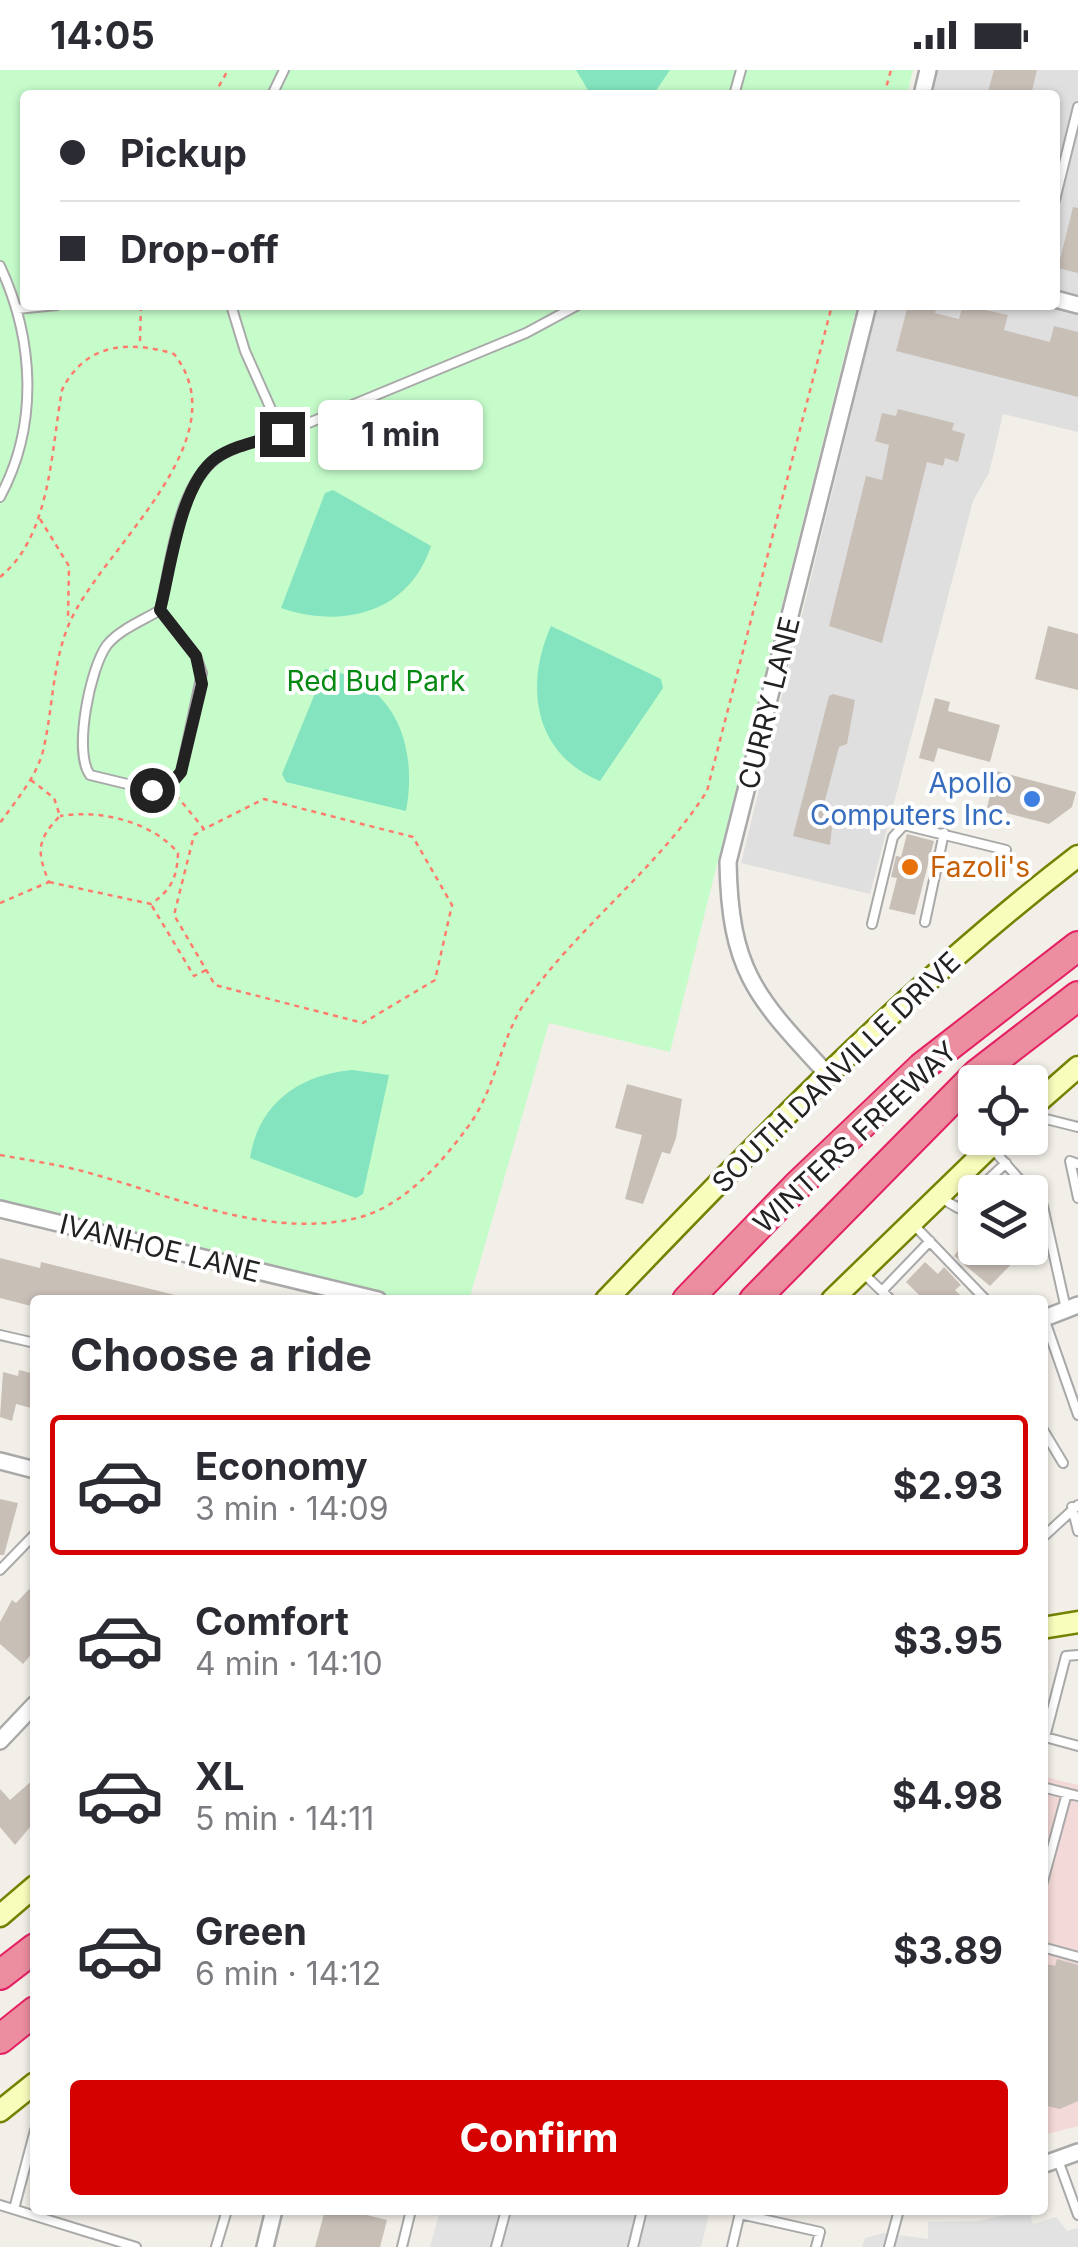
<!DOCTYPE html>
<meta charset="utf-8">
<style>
:root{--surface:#fff;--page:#f2f2f3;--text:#2b2b33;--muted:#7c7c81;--line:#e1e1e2;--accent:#d40100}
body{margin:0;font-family:Inter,sans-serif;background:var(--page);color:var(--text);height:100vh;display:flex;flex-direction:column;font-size:38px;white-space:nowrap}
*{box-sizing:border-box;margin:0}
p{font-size:32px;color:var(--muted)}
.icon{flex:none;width:55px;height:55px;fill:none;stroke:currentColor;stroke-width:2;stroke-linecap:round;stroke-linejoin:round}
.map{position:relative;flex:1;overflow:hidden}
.sheet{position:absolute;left:30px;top:1225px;width:1018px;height:920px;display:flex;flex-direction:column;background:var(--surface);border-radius:10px;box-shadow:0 2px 8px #0004}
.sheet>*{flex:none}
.hud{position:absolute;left:20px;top:20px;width:1040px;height:220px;border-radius:10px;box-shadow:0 2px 8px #0004;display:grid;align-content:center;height:220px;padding:0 40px;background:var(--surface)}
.tools{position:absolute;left:958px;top:995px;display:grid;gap:20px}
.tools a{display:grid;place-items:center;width:90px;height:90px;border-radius:10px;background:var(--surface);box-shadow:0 2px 8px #0004;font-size:50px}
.end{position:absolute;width:45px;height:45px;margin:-22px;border:12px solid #222;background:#fff;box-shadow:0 0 0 5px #fff}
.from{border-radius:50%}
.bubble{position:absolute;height:70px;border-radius:10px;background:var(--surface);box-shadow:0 2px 8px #0004;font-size:32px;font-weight:700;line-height:70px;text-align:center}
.hud b{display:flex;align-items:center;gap:35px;height:95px;font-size:38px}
.hud b+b{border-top:2px solid var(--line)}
.hud i{width:25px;height:25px;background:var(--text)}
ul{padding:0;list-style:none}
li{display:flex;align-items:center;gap:30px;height:140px;margin:0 20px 15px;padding:0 20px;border:5px solid transparent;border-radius:10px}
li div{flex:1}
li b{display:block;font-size:38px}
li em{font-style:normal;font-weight:700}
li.current{border-color:var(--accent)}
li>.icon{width:90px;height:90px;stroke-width:1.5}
h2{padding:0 40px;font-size:45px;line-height:120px}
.primary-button{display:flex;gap:20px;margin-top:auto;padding:20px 40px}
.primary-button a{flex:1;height:115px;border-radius:10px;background:var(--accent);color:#fff;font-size:40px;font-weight:700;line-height:115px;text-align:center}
.status{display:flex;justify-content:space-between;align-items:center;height:70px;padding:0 50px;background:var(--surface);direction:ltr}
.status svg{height:28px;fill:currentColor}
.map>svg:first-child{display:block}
</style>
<div class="status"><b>14:05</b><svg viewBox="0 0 49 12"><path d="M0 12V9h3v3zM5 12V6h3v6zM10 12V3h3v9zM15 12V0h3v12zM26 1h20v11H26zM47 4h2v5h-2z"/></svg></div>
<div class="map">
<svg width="1078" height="2177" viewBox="0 0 1078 2177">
<rect width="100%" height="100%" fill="#f2efe8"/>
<path fill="#e0dfdf" d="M936,0H1078V362L1003,344L989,403L973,431L870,824L741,793L878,235H1055V25H930Z"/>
<path fill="#f3d9d8" d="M1042,1706L1078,1715V2056L1043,2065Z"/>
<path fill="#c5fcca" d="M0,0H913L907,25H25V235H857L670,982L549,953L469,1230H405L0,1131Z"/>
<path fill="#84e4bf" d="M576,0H670L653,25H591Z
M333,420L431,476C409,543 343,559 281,538L325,423Z
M551,556L661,609L663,618L600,711C534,684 524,616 551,556Z
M325,599C396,612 418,677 406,741L286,712L282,704Z
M352,1000L389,1005L363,1124L356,1128L250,1088C259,1033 299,1005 352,1000Z"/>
<path fill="#e2e2e2" d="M440,2140H710L701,2177H430Z
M1029,2140L1033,2154L1056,2147L1067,2161L1078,2158V2177H862L865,2168L884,2163L928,2169V2152L978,2151Z"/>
<path fill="#c8bfb7" d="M994,0H1037L1031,25H987Z
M1073,137L1078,138V203L1058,198Z
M908,235H937L935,243L959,249L963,235L1008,245L1004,260L1050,272L1054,256L1078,262V327L896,281Z
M898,339L954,353L952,360L965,364L958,392L945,388L943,396L927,392L882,573L829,556L866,406L882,410L889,375L875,371L882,343L896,346Z
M1048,556L1078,564V620L1035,609Z
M833,624L855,630L847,674L839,677L823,738L834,740L830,775L793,766L829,626Z
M935,628L950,632L948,641L1000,655L990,692L938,678L934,692L919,688Z
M996,701L1076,722L1072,737L1049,754L987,738Z
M907,764L934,771L915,845L889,839L897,808L891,807L896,786L901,787Z
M627,1014L682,1029L676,1068L670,1084L662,1082L643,1134L625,1129L642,1065L615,1058Z
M975,1158V1178H1027L990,1216L954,1186Z
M0,1188L40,1198L41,1192L175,1225V1230H35V1237L0,1228Z
M925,1192L938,1204L944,1197L961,1215L955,1220L965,1230H924L906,1212Z
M19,1300L35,1304V1339L16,1334L12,1351L0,1347L3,1302L18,1306Z
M0,1429L18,1433L4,1485H0Z
M35,1513V1580L23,1594L0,1574V1552L12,1530L16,1533Z
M35,1708V1751L15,1775L0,1757V1719L10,1730Z
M1057,1889L1078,1895V2031L1060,2039L1042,2035V1893L1055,1896Z
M325,2140H346L387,2150L380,2177H315Z"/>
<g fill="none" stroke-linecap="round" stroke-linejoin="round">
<defs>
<path id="lane" d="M272,25L284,0
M734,25L741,0
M1055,130L1078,37
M0,196C34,269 39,355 0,427
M231,235L245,281L282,364L526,263L578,235
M17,239L57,235
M160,540L196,586L202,603L181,702L169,716L152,720L90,705C73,682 90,598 107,575C120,559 144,550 160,540Z
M160,540C172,492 176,411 223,384C241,374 262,370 282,364
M925,852L944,763
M872,854L893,767L904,755L1006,780
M1030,1045L1078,1057
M990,1076L1043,1136L1066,1239
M1078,1094L1070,1091L1078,1128
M941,1128L958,1138L1006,1093
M913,1154L986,1230
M862,1202L891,1230
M882,1221L930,1171
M1044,1248L1078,1345
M0,1265L35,1273
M1042,1358L1063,1393
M1072,1437L1078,1461
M1042,1468L1078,1435
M0,1500L35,1464
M1078,1585L1066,1586L1045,1667L1078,1676
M1042,1717L1078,1726
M1042,1815L1067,1723
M1042,1877L1078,1887
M1058,2090L1078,2145
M0,2135L136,2177
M14,2139L35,2060
M740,2144L820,2162L816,2177
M216,2177L227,2140
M402,2177L411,2140
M496,2177L506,2140
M633,2177L642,2140
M732,2177L740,2143
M889,2177L899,2140"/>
<path id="street" d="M922,25L928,0
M1055,229L1078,235
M828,1005C756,927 730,902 728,792L868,235
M0,1139L378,1230
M1042,1249L1078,1235
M0,1391L35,1400
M0,1671L35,1634
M1042,2095L1078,2082
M265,2177L274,2140"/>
<path id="secondary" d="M1030,1039L1078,997
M606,1230C755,1074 907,917 1078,786
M832,1230L999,1068
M1042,1558L1078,1552
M0,1846L35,1816
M0,2041L35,2013"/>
<path id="highway" d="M687,1230L797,1116L922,997L1078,876
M754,1230L977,1004L1078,926
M0,1905L35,1878
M0,1969L35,1941"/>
</defs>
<use href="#lane" stroke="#a9a9a9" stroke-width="12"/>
<use href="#street" stroke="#a9a9a9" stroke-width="20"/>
<use href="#secondary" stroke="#738200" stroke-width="25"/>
<use href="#highway" stroke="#e42164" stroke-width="32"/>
<path stroke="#ff7c6d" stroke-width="2.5" stroke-dasharray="5 5" stroke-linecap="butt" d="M214,25L228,0
M884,25L891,0
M140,271L141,235
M40,449L69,496L68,551
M0,507C51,466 51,380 62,320C85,273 129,270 174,284C242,370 101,479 69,554C52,594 53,640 43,681C36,708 16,730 0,753
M176,725L204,759L264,729L413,767L452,835L435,910L363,953L215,915L174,845L194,765L204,759
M49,812L151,834C171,820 177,808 178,783C153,752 99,739 60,746
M0,833L49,812C37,783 36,770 60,746L54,728L31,710
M152,836L194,906L206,900
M0,1085C27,1090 55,1094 82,1101C169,1124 266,1170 357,1148C402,1137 441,1094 467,1058C497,1019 499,968 528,928C581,854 658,798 707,721L832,235"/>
<use href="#lane" stroke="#fff" stroke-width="8"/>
<use href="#street" stroke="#fff" stroke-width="15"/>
<use href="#secondary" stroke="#f9fdbc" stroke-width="20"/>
<use href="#highway" stroke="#ec8e9f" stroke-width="28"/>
</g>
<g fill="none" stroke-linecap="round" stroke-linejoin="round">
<path stroke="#222" stroke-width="12" d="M152,720L169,716L181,702L202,614L196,586L160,540C171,497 180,414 216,388C235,375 260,371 282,364"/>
</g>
<circle fill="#3f7fe0" stroke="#fff" stroke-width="4" cx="1032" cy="729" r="10"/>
<circle fill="#e8710a" stroke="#fff" stroke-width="4" cx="910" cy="797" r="10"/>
<g text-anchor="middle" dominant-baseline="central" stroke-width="8" stroke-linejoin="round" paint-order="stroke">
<g font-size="28" fill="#068912" stroke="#fff">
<text x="376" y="611">Red Bud Park</text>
</g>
<g font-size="28" fill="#222" stroke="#fff">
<text transform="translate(769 633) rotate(-76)">CURRY LANE</text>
<text transform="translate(836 1002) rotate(-44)">SOUTH DANVILLE DRIVE</text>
<text transform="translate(855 1067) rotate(-43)">WINTERS FREEWAY</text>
<text transform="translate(160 1178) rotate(14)">IVANHOE LANE</text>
</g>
<g font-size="28" fill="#366cbe" stroke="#fff" text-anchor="end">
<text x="1012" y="713">Apollo<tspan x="1012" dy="32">Computers Inc.</tspan></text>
</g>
<g font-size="28" fill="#c56008" stroke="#fff" text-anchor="start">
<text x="930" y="797">Fazoli's</text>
</g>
</g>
</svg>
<div class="tools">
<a><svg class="icon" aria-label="locate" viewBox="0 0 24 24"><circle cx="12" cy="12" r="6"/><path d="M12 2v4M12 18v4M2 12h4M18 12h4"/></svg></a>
<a><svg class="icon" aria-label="layers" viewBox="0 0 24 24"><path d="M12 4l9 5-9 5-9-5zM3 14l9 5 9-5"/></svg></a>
</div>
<i class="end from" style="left:152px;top:720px"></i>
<i class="end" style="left:282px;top:364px"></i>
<div class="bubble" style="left:318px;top:330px;width:165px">1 min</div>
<div class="hud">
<b><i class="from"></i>Pickup</b>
<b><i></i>Drop-off</b>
</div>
<section class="sheet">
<h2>Choose a ride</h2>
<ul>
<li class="current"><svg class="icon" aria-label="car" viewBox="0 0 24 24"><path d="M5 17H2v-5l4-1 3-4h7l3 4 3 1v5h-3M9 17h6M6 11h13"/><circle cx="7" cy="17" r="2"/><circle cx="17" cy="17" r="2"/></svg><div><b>Economy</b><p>3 min · 14:09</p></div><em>$2.93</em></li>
<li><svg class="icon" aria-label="car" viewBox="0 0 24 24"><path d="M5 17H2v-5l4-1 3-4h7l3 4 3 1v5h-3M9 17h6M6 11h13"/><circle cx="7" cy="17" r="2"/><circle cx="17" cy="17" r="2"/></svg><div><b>Comfort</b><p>4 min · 14:10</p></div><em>$3.95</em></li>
<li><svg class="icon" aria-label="car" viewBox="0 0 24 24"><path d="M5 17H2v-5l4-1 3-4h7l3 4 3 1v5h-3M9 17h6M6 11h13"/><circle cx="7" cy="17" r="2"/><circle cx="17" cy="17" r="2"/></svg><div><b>XL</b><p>5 min · 14:11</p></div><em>$4.98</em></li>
<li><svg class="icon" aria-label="car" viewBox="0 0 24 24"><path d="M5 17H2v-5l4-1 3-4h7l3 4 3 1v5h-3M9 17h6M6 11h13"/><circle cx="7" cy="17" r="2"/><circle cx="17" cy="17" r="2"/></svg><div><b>Green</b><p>6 min · 14:12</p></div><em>$3.89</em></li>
</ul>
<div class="primary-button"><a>Confirm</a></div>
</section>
</div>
